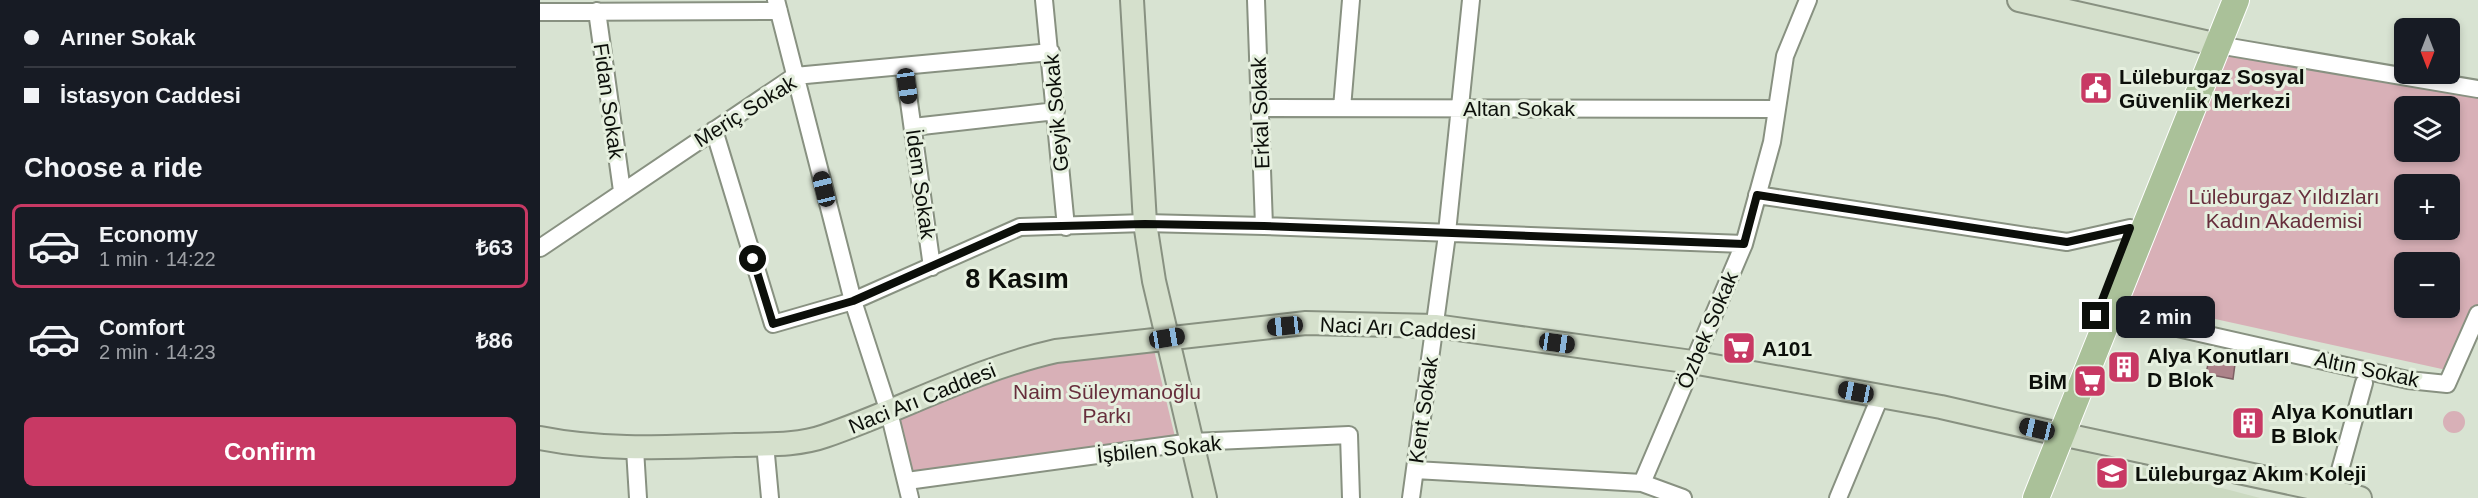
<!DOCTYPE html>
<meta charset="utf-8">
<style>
:root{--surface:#171b24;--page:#20242c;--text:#f1f3f6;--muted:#9ea1a6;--line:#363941;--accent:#c83964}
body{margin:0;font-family:Arial,sans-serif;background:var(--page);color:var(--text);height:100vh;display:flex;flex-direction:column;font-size:22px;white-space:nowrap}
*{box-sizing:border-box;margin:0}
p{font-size:20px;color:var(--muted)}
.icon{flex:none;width:33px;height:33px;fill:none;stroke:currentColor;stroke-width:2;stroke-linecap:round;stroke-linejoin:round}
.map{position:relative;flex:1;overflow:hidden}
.sheet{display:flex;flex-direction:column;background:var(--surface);width:540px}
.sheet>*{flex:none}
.banner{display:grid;align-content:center;height:132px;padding:0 24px;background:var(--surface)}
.needle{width:39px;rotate:180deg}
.fabs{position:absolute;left:1854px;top:18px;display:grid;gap:12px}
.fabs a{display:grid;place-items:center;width:66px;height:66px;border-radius:9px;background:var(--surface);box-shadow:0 3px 9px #0003;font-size:30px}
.end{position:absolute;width:27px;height:27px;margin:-14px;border:8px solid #0c0f0a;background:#fff;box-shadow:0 0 0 3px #fff}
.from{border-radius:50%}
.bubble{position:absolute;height:42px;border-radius:9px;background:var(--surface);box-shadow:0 3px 9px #0003;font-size:20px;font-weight:600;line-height:42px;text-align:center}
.car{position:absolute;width:18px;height:36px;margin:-18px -9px;border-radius:8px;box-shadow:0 0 4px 2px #0007;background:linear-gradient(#222 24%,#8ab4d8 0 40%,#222 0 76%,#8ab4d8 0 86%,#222 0)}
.banner b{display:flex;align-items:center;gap:21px;height:57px;font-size:22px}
.banner b+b{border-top:2px solid var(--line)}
.banner i{width:15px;height:15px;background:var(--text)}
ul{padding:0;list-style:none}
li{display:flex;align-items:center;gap:18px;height:84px;margin:0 12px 9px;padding:0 12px;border:3px solid transparent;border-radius:9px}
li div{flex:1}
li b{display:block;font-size:22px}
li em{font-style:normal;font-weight:600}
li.current{border-color:var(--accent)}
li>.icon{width:54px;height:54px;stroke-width:1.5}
h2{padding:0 24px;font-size:27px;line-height:72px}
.cta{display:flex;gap:12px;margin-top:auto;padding:12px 24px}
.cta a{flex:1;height:69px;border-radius:9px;background:var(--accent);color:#fff;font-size:24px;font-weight:600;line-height:69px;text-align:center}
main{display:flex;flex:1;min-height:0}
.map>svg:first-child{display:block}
</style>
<main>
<section class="sheet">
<div class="banner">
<b><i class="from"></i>Arıner Sokak</b>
<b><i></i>İstasyon Caddesi</b>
</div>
<h2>Choose a ride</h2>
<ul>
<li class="current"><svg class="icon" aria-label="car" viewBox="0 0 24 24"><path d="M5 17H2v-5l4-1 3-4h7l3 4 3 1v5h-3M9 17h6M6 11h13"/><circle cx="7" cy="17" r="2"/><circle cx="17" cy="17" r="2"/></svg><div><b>Economy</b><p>1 min · 14:22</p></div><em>₺63</em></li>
<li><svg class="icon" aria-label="car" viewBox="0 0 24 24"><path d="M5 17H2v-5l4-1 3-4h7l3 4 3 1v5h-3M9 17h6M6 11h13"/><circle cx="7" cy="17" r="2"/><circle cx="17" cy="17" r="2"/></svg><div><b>Comfort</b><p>2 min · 14:23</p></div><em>₺86</em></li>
</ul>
<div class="cta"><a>Confirm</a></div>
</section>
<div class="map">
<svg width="1938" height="498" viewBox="0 0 1938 498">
<rect width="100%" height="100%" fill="#d8e3d2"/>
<path fill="#cbd9c1" d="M1529,448L1720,498H1510Z"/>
<path fill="#d8b0b7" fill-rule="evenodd" d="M1680,49L1938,94V305L1911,371L1607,304L1604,314L1577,308ZM1864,106H1910V152H1864ZM1864,184H1910V230H1864ZM1864,262H1910V308H1864Z
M614,350L636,441L371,477L353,416L509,364Z
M1903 422a11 11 0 1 1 22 0a11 11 0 1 1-22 0Z"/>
<path fill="#ad838a" stroke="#7d6064" stroke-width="1.5" d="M1669,359L1695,364L1693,379L1666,374Z"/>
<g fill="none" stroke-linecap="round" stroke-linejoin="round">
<defs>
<path id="street" d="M236,0L313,301L349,412L370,498
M504,0L526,227
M716,0L724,226
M57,11L82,191
M0,12L239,11
M1678,45L1938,89
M364,66L392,267
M720,108L1237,109
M802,108L811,0
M373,127L516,111
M174,130L233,324L313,301L480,227L605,223L724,226L1204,244
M1217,195L1527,242L1590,228
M0,248L255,76L511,52
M1571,313L1868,380L1907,384L1938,314
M225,444L230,498
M95,449L98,498
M875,470L1102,483L1143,498
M367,481L652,442L809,435L811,498
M1102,483L1204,244L1232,142L1245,56L1268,0
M1794,492L1824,383
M871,498L906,242L931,0
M1298,498L1340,397"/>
<path id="secondary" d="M592,0L605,223L614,281L665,498
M1479,0L1665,42
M1521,434L1820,498
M0,438C65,451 129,447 195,445C224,444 257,446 285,436C363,409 436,369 516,351L766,323L895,326L1152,362L1401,407L1510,432"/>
<path id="primary" d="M1496,498L1696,0"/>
</defs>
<use href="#street" stroke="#889181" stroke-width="20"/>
<use href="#secondary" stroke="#889181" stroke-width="26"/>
<use href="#primary" stroke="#fff" stroke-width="28"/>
<use href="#street" stroke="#fff" stroke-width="16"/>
<use href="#secondary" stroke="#d5e0cc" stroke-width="22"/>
<use href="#primary" stroke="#aac199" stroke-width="26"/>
</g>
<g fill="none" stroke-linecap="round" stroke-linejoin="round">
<path stroke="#0c0f0a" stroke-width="8" d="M213,259L233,324L313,301L480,227L605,224L724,226L1204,244L1217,195L1527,242L1590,228L1556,316"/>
</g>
<defs>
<symbol id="civic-square" viewBox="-11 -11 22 22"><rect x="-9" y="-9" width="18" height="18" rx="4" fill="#c83964" stroke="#e6f0df"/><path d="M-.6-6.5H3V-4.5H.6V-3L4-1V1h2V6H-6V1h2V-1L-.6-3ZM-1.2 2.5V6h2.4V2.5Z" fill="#fff"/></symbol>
<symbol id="supermarket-square" viewBox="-11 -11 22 22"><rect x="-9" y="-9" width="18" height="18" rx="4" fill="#c83964" stroke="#e6f0df"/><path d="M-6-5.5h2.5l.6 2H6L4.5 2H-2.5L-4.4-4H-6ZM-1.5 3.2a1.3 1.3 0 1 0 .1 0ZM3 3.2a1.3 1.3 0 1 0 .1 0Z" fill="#fff"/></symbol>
<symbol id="building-square" viewBox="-11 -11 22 22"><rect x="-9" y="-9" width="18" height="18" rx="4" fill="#c83964" stroke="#e6f0df"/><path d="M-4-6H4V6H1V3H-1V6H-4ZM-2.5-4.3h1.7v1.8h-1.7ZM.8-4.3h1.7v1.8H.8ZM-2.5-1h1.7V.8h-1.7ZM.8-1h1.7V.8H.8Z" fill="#fff"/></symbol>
<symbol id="school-square" viewBox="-11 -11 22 22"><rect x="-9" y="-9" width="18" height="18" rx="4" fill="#c83964" stroke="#e6f0df"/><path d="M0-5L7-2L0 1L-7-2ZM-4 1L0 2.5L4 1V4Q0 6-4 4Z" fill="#fff"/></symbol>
</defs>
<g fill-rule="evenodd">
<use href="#civic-square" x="1537" y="69" width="38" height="38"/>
<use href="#supermarket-square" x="1180" y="329" width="38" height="38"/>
<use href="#building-square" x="1565" y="348" width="38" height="38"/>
<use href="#supermarket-square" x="1531" y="362" width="38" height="38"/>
<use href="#building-square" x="1689" y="404" width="38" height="38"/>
<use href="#school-square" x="1553" y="454" width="38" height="38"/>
</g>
<g text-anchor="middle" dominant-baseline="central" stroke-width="6" stroke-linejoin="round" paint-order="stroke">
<g font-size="21" font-weight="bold" fill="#0c0f0a" stroke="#e6f0df" text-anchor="start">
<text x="1579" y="76">Lüleburgaz Sosyal<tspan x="1579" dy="24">Güvenlik Merkezi</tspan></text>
<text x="1222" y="348">A101</text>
<text x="1607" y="355">Alya Konutları<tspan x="1607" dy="24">D Blok</tspan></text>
<text x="1527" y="381" text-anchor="end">BİM</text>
<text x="1731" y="411">Alya Konutları<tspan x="1731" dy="24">B Blok</tspan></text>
<text x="1595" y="473">Lüleburgaz Akım Koleji</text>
</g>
<g font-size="21" fill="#0c0f0a" stroke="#e6f0df">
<text transform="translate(69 101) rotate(82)">Fidan Sokak</text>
<text x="979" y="108">Altan Sokak</text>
<text transform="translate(205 111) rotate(-32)">Meriç Sokak</text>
<text transform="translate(516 113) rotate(-95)">Geyik Sokak</text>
<text transform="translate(720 113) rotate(-92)">Erkal Sokak</text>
<text transform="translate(381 184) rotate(82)">İdem Sokak</text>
<text transform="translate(858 328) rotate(3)">Naci Arı Caddesi</text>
<text transform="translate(1167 330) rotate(-67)">Özbek Sokak</text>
<text transform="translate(1827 369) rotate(12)">Altın Sokak</text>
<text transform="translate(382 398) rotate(-22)">Naci Arı Caddesi</text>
<text transform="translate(883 410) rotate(-82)">Kent Sokak</text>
<text transform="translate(619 449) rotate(-6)">İşbilen Sokak</text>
</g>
<g font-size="21" fill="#672e3c" stroke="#e6f0df">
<text x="1744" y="196">Lüleburgaz Yıldızları<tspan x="1744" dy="24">Kadın Akademisi</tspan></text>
<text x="567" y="391">Naim Süleymanoğlu<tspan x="567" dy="24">Parkı</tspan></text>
</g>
<g font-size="27" font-weight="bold" fill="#0c0f0a" stroke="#e6f0df">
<text x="477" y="279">8 Kasım</text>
</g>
</g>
</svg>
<div class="fabs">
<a><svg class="needle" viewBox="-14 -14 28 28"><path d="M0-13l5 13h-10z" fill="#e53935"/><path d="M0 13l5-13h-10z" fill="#9ea1a6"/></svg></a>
<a><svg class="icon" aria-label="layers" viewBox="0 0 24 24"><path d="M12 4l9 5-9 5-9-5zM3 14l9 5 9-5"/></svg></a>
<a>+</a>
<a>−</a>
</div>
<i class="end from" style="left:213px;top:259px"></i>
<i class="end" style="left:1556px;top:316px"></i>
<div class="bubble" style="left:1576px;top:296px;width:99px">2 min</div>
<i class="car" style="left:367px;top:86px;rotate:172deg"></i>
<i class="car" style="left:284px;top:189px;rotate:346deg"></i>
<i class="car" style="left:745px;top:326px;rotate:264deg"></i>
<i class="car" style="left:627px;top:338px;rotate:81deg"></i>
<i class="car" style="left:1017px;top:343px;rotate:98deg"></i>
<i class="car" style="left:1316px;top:392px;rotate:281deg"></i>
<i class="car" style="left:1497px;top:429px;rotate:283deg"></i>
</div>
</main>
